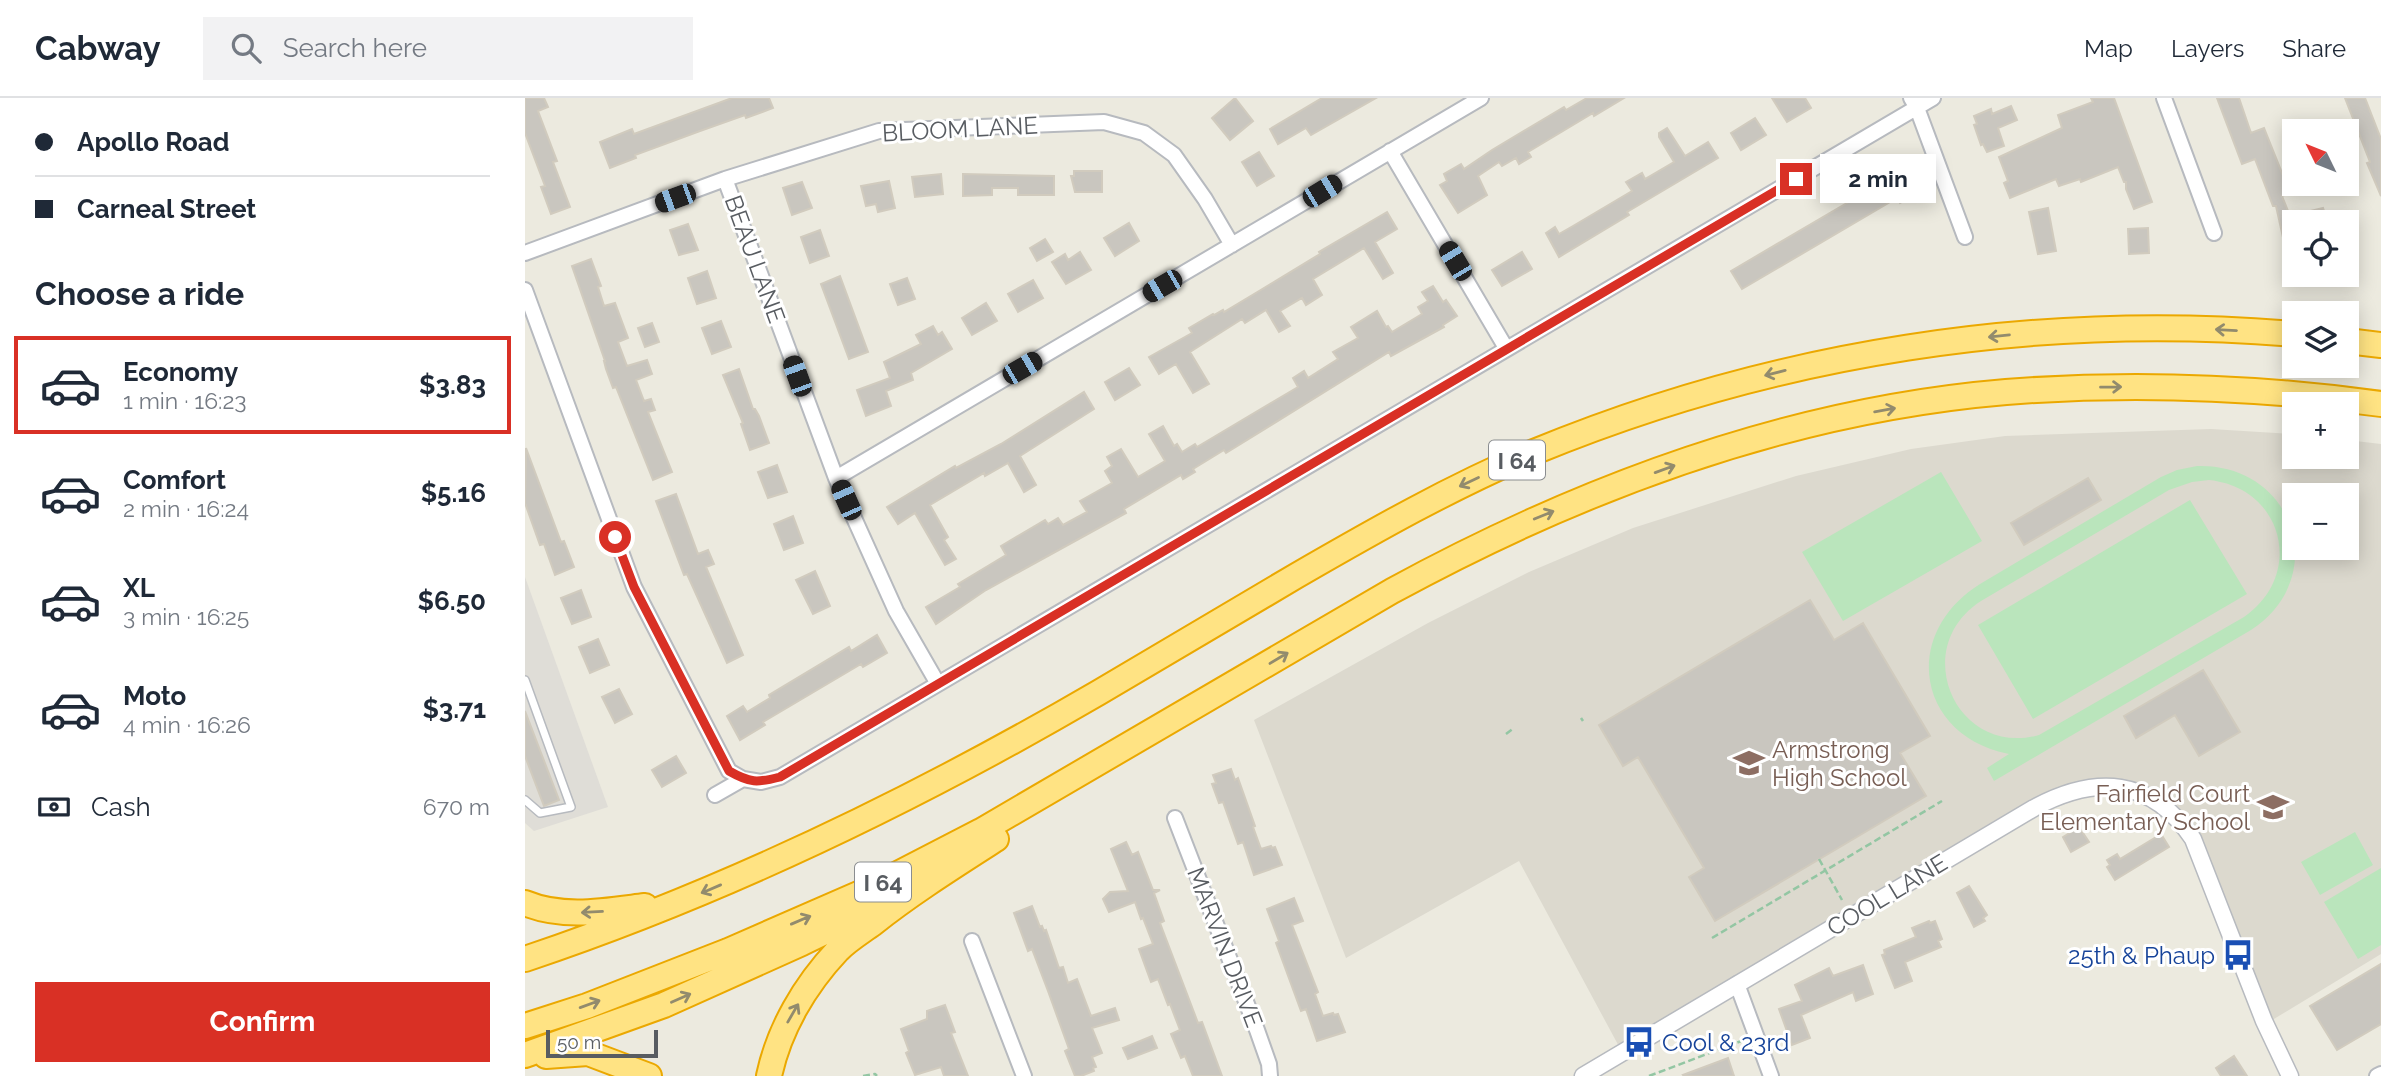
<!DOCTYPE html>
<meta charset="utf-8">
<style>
:root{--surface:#fff;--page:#f2f2f3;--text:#1f2937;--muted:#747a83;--line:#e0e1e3;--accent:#d93025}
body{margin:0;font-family:Raleway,sans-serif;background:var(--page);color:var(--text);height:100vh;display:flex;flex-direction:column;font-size:26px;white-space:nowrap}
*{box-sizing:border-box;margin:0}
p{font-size:23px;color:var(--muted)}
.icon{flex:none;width:38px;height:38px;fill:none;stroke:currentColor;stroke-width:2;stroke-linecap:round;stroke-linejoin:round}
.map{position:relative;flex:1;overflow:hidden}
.side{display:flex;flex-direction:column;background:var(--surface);width:525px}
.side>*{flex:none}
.guide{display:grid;align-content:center;height:154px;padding:0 35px;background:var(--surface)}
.needle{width:46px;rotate:313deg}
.fabs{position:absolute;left:1757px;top:21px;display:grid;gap:14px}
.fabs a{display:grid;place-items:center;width:77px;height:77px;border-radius:0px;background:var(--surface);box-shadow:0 4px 18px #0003;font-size:35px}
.scale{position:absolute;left:21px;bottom:18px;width:112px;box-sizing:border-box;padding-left:7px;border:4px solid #585c61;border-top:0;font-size:19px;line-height:24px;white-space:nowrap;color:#585c61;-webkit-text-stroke:5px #fff;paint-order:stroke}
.end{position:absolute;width:32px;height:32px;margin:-16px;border:9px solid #d93025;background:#fff;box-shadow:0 0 0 4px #fff}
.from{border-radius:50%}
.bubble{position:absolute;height:49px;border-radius:0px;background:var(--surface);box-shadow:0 4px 18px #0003;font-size:23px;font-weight:700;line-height:49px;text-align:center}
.car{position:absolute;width:21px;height:42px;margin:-21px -10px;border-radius:9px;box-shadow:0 0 5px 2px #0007;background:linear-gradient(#222 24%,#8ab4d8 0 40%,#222 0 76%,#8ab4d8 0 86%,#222 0)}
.guide b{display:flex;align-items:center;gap:24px;height:66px;font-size:26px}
.guide b+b{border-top:2px solid var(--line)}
.guide i{width:18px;height:18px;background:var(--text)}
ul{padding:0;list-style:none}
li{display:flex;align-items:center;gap:21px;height:98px;margin:0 14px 10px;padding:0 21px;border:4px solid transparent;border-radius:0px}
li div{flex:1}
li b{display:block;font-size:26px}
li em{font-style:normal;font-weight:700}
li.selected{border-color:var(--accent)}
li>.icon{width:63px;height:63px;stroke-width:1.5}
h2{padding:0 35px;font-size:32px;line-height:84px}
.pay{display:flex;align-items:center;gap:18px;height:77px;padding:0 35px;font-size:26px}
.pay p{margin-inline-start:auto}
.primary-button{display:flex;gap:14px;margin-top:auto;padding:14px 35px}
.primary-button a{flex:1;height:80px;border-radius:0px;background:var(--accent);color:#fff;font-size:28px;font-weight:700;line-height:80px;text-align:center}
header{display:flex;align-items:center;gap:42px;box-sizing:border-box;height:98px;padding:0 35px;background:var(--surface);border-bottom:2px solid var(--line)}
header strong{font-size:33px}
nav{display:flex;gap:38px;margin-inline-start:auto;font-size:24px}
.search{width:490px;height:63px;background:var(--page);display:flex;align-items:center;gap:18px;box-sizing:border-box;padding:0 24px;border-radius:0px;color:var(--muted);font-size:26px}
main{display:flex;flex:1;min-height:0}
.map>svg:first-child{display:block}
</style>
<header>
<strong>Cabway</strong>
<div class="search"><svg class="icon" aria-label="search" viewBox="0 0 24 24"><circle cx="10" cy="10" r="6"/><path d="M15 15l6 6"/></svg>Search here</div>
<nav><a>Map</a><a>Layers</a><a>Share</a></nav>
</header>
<main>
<section class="side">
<div class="guide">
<b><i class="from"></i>Apollo Road</b>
<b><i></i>Carneal Street</b>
</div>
<h2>Choose a ride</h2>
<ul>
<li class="selected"><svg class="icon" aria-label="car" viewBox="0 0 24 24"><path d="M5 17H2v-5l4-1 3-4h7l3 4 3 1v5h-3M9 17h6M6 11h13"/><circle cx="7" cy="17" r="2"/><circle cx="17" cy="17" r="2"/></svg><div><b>Economy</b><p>1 min · 16:23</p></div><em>$3.83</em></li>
<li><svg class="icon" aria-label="car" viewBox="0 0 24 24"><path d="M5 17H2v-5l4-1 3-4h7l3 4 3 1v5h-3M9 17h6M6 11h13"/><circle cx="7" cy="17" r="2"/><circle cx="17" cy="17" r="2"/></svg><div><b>Comfort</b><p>2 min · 16:24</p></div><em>$5.16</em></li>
<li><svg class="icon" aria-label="car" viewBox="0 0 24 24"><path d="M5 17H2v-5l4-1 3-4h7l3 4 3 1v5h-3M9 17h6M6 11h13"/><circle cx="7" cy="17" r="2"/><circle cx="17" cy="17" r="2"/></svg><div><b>XL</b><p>3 min · 16:25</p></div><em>$6.50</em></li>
<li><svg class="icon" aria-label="car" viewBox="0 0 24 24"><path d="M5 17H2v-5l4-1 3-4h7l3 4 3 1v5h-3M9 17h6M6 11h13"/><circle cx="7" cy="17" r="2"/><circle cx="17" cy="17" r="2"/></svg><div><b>Moto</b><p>4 min · 16:26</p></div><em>$3.71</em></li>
</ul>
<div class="pay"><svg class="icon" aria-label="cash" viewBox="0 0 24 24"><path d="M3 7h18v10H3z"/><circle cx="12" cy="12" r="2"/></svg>Cash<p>670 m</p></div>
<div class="primary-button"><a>Confirm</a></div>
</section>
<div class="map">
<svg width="1856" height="978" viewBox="0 0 1856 978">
<rect width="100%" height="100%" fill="#eceadf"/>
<path fill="#dfddd7" d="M0,479L83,709L9,733L0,725Z"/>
<path fill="#dcd9ce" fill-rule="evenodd" d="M1686,331L1769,336V359H1822V342L1856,346V856L1739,927L1677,762L1634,704L1555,690L1097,954L994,763L821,860L729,622L903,525L1004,474L1108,430L1271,378L1386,351L1480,338ZM1769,397H1822V450H1769Z"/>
<path fill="#bae5bc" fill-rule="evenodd" d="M1672,368C1769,365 1807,479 1726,532L1469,683L1462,670L1484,656C1392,638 1375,536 1455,486L1636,379L1652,372ZM1684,382C1759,390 1780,477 1719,519L1514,637C1431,660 1383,550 1456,503L1644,392L1667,384Z
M1416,374L1457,443L1318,523L1277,454Z
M1665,402L1722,496L1508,621L1453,527Z
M1830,734L1848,767L1795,797L1776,764Z
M1856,770V847L1833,861L1799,804Z"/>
<path fill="#c9c6bf" stroke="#d1cbbe" stroke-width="2" d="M0,0H19L23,9L13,13L32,63L28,64L45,109L26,116L16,89L20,88L0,35Z
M207,0H244L248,10L221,20L220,17L175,33L110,57L111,60L85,70L75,44L107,31L109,36Z
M710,0L728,23L705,42L687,20Z
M797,0H851L786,37L781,30L753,46L745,31Z
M1062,0H1099L1069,18L1068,15L1003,54L1006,59L994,66L991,60L977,68L974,64L953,78L962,97L933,115L915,87L922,83L919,76L936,66L939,71L967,52L1039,9L1041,12Z
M1247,0H1280L1286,10L1262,24Z
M1566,0H1589L1627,104L1609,111L1601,91V84H1599L1593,69L1556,84L1555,81L1534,88L1531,81L1485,100L1479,85L1483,83L1474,59L1537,30L1533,17L1568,4Z
M1692,0H1714L1726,35L1739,30L1765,95L1757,98L1765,118L1798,110L1802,122L1790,124H1769V143L1759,144L1751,108H1748L1730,61L1717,66Z
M1820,0H1840L1856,41V98L1842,65L1845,64Z
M1486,8L1492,22L1473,30L1479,48L1462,54L1458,46L1456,47L1449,27L1452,26L1449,18L1466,11L1467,16Z
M1230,20L1241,37L1216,52L1206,35Z
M1142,30L1160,58L1183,44L1193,60L1102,114L1104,117L1034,159L1021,135L1030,129L1034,136L1048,128L1107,93L1101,84L1117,75L1120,81L1149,64L1134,39V35Z
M734,54L749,78L732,88L717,64Z
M1385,68L1399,92L1375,105L1372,100L1217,191L1206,173Z
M549,73H577V94H550L546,78H549Z
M416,76L418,96L390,99L387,79Z
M438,76L529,78V97H493V90H467V97L438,98Z
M364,83L370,110L353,114L351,106L341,108L336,88Z
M277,84L287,110L267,117L258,90Z
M1523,110L1531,153L1513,156L1504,114Z
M862,114L872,131L850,144L868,175L858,181L839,150L788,181L797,197L781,207L777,200L755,213L765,228L754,234L741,212L720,225L717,221L665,254L684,286L668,295L651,266L634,276L624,259L667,235L664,230L688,216L689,217L698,212L699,214L734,193L795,156L794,154Z
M604,125L614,143L590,158L579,140Z
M163,126L173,152L154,157L145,132Z
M1623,130L1624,155L1604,156L1603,131Z
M295,132L304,158L285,165L276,139Z
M520,141L528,154L512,163L505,150Z
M555,154L566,172L541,186L527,164L540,156L543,162Z
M997,154L1007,171L977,188L967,172Z
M66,161L76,188L73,189L79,208L90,205L103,240L93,244L102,268L122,262L127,276L111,282L119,303L126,301L130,312L123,314L147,374L128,382L91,289L88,290L81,271L79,263H80L47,168Z
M182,173L191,200L172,206L163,180Z
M315,178L343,254L324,261L296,186Z
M382,180L390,201L373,207L365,186Z
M508,182L518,200L493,214L483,196Z
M908,188L918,204L921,202L932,218L918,227L919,229L866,258L864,254L701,355L699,352L668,371L670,374L658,381L656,377L599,411L601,415L461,492L411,526L401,509L435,489L433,486L481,457L476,448L520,422L523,426L533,420L538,427L562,414L555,403L587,385L580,373L587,368L582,359L596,351L613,379L640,363L624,336L638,328L649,348L652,346L657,354L670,346L672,349L773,289L768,280L779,273L783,280L813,261L808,254L833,240L826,229L852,213L861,229L863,228L867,234L897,216L893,209L903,203L897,194Z
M461,205L472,223L447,237L437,220Z
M196,223L206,249L187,256L177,230Z
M127,225L134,244L120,249L113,230Z
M408,228L413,237L417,234L427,251L386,275L388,282L361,293L366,308L341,318L332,292L365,280L359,264L396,246L391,237Z
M604,270L615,287L590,302L580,284Z
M214,271L228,311H230L234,318L244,345L225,352L216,326L218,325L198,277Z
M559,294L569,311L495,358L511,387L499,394L483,365L460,378L459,375L405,407L423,439L419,442L431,461L420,467L390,415L373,426L362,409L430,368L431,370L476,346Z
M1,350L36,444L39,443L49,469L30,477L19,446L15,447L0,405Z
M252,367L262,394L243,400L233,374Z
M1563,380L1576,402L1499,447L1486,425Z
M151,396L173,456L183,452L189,466L181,469L218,557L202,565L162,476L159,477L131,403Z
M268,418L278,445L259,452L249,426Z
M290,473L305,508L288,516L271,482Z
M56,492L66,519L47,526L36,500Z
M1285,502L1309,542L1338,525L1405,638L1375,655L1401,698L1190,823L1164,779L1179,770L1113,659L1098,668L1074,627Z
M352,537L362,555L338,569L336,566L238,624L240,627L215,642L202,618L218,608L222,614L245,600L244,597L324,549L326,553Z
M73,541L84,567L65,575L54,549Z
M1678,572L1715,634L1674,658L1650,617L1611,640L1599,618Z
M94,591L107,616L90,625L77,599Z
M0,613L34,702L19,708L0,658Z
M151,658L161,675L137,689L127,672Z
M706,671L710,682L713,680L730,728L728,729L736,751L746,748L747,750L750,749L757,767L729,777L718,744L713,746L698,704L694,705L687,686L691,685L688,677Z
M1554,729L1564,744L1546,754L1538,739Z
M1636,736L1644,749L1590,782L1582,769L1585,767L1582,762L1592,756L1595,761Z
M601,744L607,757L613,754L628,792H635L629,795L639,823L635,825L673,925L677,924L697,978H668L660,958L656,960L646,936L655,932L645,906L643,907L633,881L626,884L614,851L628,846L618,820L616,821L610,804L584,814L578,801L585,794L603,793L586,751Z
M1444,788L1462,817L1458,820L1460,823L1449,829L1432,795Z
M769,800L778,823L767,827L793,894L790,896L798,918L808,915L809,917L813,916L820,934L792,943L781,911L776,913L751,845L754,843L742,811Z
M507,808L515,829L517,828L519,833L521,832L534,870L538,869L543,885L552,881L566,918L590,910L594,922L567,930L577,955L567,959L571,969L568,970L569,973L556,978H550L540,953L544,951L523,893L507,851L503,853L489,815Z
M1404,823L1405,825L1410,823L1417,841L1413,843L1416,849L1380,864L1387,883L1370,890L1357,857L1360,856L1359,852L1391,839L1387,830Z
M1856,866V926L1812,952L1785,908Z
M1338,867L1348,896L1331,903L1328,894L1276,917L1285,940L1267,947L1254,911L1277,903L1270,887L1304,870L1308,878Z
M420,907L430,934L426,935L443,978H419L416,969L390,977L381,955L384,953L376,931L402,921V913Z
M627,938L632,950L603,961L598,950Z
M1709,958L1722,978H1696L1691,970Z
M1203,960L1209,978H1159L1158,977Z"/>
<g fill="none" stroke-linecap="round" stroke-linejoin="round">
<defs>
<path id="service" d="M0,582L46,709L15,715L0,702"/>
<path id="minor" d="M1386,0L1392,10L1440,139
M1639,0L1689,135
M865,53L981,250
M200,81L311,380L371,513L413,586
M0,155L200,81L354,33L579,24L619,35L649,57L680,101L707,147
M0,192L109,489L204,673L218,681
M311,380L956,0
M190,697L218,681L236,684L255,679L1408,0
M650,720L732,932L744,966L745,978
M447,843L499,978
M1212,886L1246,978
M1852,978L1856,976"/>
<path id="tertiary" d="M1058,978L1509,710C1570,677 1626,679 1668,741L1739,923L1765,978"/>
<path id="motorway" d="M1822,243L1856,247
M0,805C38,821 80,813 120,808
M0,861C200,794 391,701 573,595C639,556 705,517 771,478C849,433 926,389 1009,354C1249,255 1511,214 1769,236
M0,928L62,908L203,853L338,794L456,733L867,493C1056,390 1265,312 1481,294C1607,284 1732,289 1856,306
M0,957L139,907L277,845L351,809
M21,958L63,955L124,978
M244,978C254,931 280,887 313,852C323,842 336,834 347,826C386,795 429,768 471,741"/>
</defs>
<use href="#service" stroke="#b7babf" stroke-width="10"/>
<use href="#minor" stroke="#b7babf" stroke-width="18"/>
<use href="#tertiary" stroke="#b7babf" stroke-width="19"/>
<use href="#motorway" stroke="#eba800" stroke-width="28"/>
<path stroke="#93c6a3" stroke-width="2.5" stroke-dasharray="7 3.5" stroke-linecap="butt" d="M1056,620L1058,623
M981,636L989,630
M1294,761L1317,802
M1187,840L1417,703
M338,978L350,976L352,978
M1124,978L1219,942"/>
<use href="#service" stroke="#fff" stroke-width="7"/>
<use href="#minor" stroke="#fff" stroke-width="14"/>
<use href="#tertiary" stroke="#fff" stroke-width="16"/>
<use href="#motorway" stroke="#ffe383" stroke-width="24"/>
</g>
<defs><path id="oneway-shaft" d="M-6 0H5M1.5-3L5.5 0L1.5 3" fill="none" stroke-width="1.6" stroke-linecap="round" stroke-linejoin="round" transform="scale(1.75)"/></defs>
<g stroke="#928b6d">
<use href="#oneway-shaft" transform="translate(1701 232) rotate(-177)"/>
<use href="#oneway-shaft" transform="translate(1474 238) rotate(174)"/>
<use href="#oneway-shaft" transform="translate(1250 275) rotate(166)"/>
<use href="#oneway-shaft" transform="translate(1586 289) rotate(-1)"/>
<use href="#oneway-shaft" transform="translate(1360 312) rotate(-10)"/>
<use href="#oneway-shaft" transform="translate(1140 371) rotate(-20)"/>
<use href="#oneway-shaft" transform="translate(944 384) rotate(155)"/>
<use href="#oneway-shaft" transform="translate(1019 417) rotate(-22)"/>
<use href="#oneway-shaft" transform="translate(754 560) rotate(-31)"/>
<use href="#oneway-shaft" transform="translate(186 791) rotate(157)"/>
<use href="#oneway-shaft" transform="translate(67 814) rotate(177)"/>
<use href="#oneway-shaft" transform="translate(276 822) rotate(-23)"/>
<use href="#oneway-shaft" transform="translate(156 900) rotate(-24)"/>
<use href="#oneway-shaft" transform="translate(65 906) rotate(-20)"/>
<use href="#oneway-shaft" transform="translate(268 915) rotate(-60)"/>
</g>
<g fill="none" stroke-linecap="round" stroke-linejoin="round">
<path stroke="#d93025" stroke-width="9" d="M90,439L109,489L204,673C225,685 232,685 255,679L1271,81"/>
</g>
<defs>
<symbol id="school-bare" viewBox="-9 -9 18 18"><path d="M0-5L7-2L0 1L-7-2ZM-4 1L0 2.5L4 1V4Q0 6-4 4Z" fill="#8d6e63" stroke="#fff" stroke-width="2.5" paint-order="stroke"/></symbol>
<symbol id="bus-bare" viewBox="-9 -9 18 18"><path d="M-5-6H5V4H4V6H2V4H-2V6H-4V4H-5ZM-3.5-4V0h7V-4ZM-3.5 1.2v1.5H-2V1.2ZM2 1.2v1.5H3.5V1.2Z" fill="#1a4fb4" stroke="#fff" stroke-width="2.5" paint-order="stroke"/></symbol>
</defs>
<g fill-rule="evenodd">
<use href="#school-bare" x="1202" y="643" width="44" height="44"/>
<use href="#school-bare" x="1726" y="687" width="44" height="44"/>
<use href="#bus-bare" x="1691" y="835" width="44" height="44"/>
<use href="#bus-bare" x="1092" y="922" width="44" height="44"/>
</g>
<g text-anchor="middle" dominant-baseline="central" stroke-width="6" stroke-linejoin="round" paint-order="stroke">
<g fill="#fff" stroke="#8a8d90" stroke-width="2">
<rect x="964" y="342.5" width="56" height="39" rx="5"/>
<rect x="330" y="764.5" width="56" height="39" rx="5"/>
</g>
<g font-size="23" font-weight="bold" fill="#585c61">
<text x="992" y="362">I 64</text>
<text x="358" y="784">I 64</text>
</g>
<g font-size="24" fill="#585c61" stroke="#fff">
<text transform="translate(435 31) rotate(-3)">BLOOM LANE</text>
<text transform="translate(230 161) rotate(70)">BEAU LANE</text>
<text transform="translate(1362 797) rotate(-31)">COOL LANE</text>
<text transform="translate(700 849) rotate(69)">MARVIN DRIVE</text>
</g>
<g font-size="24" fill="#785e54" stroke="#fff" text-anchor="start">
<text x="1247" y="651">Armstrong<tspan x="1247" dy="28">High School</tspan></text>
<text x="1725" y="695" text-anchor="end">Fairfield Court<tspan x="1725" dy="28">Elementary School</tspan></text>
</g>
<g font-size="24" fill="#164399" stroke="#fff" text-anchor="end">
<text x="1690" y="857">25th &amp; Phaup</text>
<text x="1137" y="944" text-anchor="start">Cool &amp; 23rd</text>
</g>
</g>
</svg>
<div class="fabs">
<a><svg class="needle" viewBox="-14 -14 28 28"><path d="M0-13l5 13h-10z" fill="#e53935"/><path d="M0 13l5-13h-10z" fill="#747a83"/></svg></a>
<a><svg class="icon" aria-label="locate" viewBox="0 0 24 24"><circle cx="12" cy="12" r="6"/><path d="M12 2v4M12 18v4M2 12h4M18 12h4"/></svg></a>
<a><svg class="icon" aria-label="layers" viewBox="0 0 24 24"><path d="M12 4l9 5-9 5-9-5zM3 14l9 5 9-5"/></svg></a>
<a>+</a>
<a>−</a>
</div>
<div class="scale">50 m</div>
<i class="end from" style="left:90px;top:439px"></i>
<i class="end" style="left:1271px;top:81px"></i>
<div class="bubble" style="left:1295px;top:56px;width:116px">2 min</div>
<i class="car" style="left:797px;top:93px;rotate:59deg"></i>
<i class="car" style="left:150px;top:100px;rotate:250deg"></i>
<i class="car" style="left:930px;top:163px;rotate:329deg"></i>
<i class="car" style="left:637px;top:188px;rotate:240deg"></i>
<i class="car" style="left:497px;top:270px;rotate:60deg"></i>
<i class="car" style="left:272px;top:278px;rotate:340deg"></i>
<i class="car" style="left:321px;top:402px;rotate:336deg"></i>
</div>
</main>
